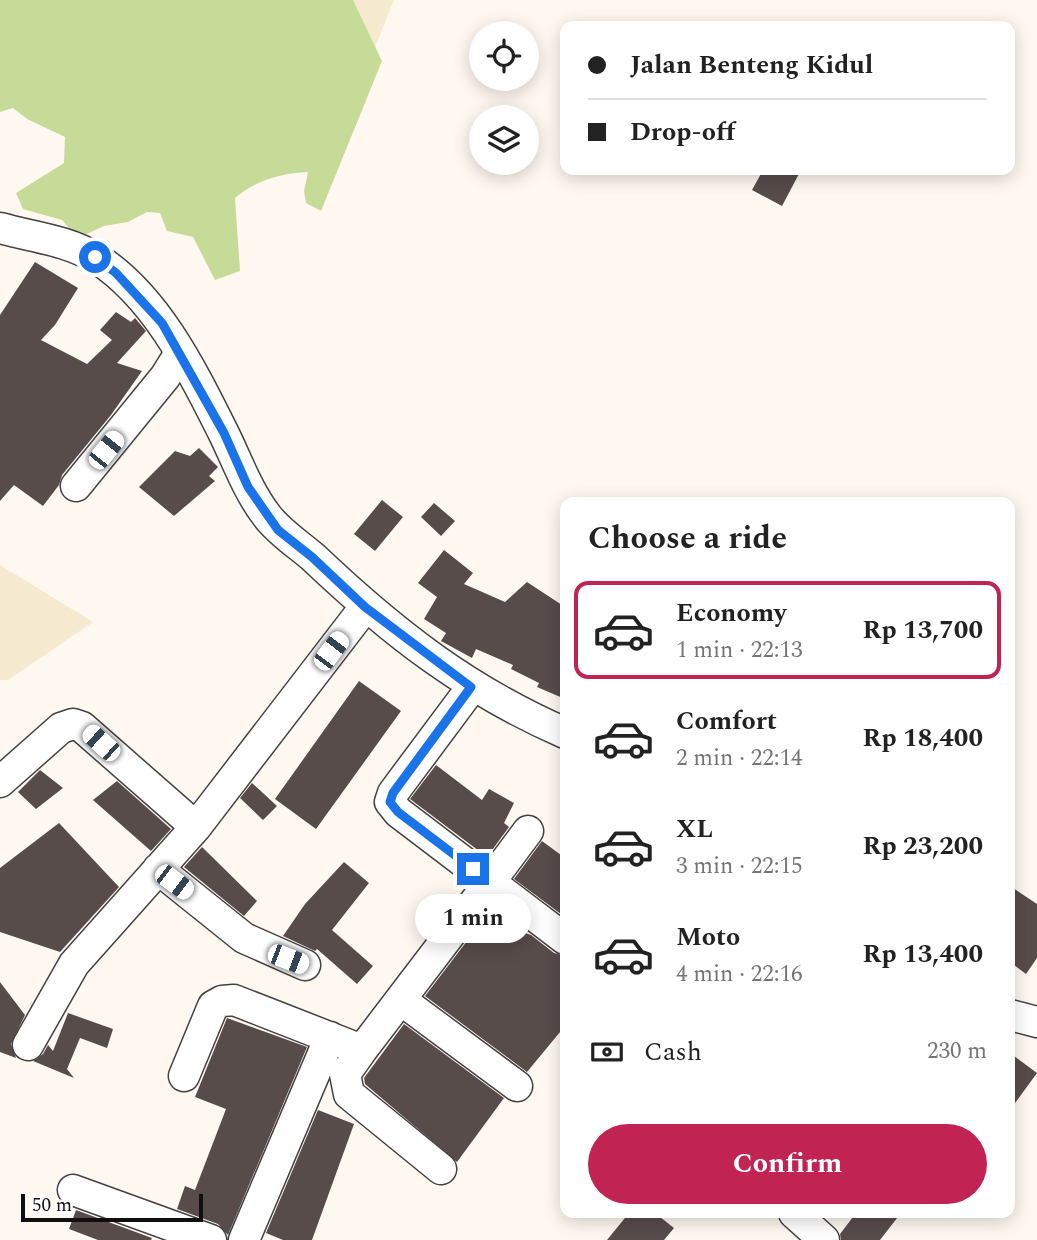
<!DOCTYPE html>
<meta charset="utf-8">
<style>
:root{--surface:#fff;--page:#f2f2f2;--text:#222;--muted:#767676;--line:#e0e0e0;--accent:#c12453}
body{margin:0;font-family:Spectral,serif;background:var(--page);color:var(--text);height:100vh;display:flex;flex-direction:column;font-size:26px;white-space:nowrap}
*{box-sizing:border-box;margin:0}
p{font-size:23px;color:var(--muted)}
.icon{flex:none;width:38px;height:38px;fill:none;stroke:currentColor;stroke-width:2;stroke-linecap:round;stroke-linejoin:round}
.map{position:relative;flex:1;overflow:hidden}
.side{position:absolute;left:560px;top:497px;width:455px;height:721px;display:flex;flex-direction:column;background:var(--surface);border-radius:14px;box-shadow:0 4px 18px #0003}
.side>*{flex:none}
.hud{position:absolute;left:560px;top:21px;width:455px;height:154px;border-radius:14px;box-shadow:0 4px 18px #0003;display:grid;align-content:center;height:154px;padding:0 28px;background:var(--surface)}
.fabs{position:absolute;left:469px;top:21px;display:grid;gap:14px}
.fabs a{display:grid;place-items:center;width:70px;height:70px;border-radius:50%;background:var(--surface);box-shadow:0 4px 18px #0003;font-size:35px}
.scale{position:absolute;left:21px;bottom:18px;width:182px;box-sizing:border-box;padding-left:7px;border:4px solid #0f0f0f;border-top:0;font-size:19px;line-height:24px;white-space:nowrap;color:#0f0f0f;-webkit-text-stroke:5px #fff;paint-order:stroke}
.end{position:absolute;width:32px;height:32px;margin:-16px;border:9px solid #1a73e8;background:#fff;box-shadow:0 0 0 4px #fff}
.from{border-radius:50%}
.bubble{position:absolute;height:49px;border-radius:24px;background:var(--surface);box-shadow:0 4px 18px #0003;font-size:23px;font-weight:700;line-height:49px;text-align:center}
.car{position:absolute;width:21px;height:42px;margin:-21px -10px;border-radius:9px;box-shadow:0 0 5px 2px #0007;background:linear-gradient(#fff 24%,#345 0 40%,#fff 0 76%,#345 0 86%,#fff 0)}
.hud b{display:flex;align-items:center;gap:24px;height:66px;font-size:26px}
.hud b+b{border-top:2px solid var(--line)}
.hud i{width:18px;height:18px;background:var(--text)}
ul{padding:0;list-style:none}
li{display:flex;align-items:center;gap:21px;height:98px;margin:0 14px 10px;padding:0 14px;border:4px solid transparent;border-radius:14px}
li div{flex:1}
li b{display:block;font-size:26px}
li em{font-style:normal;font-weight:700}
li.current{border-color:var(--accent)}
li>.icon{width:63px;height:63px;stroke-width:1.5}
h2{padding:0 28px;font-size:32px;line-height:84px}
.pay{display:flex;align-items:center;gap:18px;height:77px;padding:0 28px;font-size:26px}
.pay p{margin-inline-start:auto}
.action{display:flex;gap:14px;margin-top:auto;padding:14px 28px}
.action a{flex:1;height:80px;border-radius:42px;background:var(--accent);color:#fff;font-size:28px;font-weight:700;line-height:80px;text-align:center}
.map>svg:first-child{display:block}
</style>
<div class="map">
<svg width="1037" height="1240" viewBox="0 0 1037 1240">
<rect width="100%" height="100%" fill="#fff8f0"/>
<path fill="#f5e9d0" d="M353,0H394L375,47Z
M0,565L93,622L8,680H0Z"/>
<path fill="#c7db98" d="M0,0H353L382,61L321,211L306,203L304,191L308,172C281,173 255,181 235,198L240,271L215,280L193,237L167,231L160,213L147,212L128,222L104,226L78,238L62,220L23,209L16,193L64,163L65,137L27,119L13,108L0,112Z"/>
<path fill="#584c4b" d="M763,170H801L782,206L752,190Z
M35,262L78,288L55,325L41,340L87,364L112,340L100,330L116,312L131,322L135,318L146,331L117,363L142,371L111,415L62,475L59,485L43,506L14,485L0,501V315Z
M199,448L218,467L209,476L215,481L174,516L139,487L175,451L190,456Z
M382,500L403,517L375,551L354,534Z
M434,503L455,521L441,536L421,517Z
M444,550L473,573L464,584L505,602L527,582L565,607V699L537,687L539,683L511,669L513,665L476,649L472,658L441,641L446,633L424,619L437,597L418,583Z
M359,681L401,711L316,829L275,799Z
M436,765L482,800L489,789L514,803L504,823L509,827L487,857L410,799Z
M40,770L63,788L36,809L18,792Z
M117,781L171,829L151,851L93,800Z
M252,783L277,806L263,820L240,798Z
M59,823L119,887L60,952L0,932V868Z
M542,841L565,858V917L514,879Z
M202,847L257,901L244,916L184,867Z
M344,862L369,883L332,930L373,966L357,984L317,949L315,951L283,936L305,904Z
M1010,886L1037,904V958L1026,974L1010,962Z
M493,907L505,916L504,926L531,935L554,953L565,956V1026L527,1072L425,996Z
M0,982L25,1015L11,1044L16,1058L0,1052Z
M68,1013L113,1029L107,1048L80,1038L67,1069L74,1078L33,1061L43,1054L48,1045L53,1051Z
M227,1018L307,1047L228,1235L218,1224L177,1209L185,1186L195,1190L226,1109L195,1097Z
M404,1024L504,1098L457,1162L365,1084L364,1078Z
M1010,1053L1037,1073L1010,1110Z
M318,1110L354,1124L312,1240H283L266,1233Z
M76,1210L152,1238L151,1240H98L69,1229Z
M629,1213H655L674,1228L664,1240H607Z
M856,1213H901L880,1240H841L840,1234Z"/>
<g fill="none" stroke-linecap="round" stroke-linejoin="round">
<defs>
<path id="minor" d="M0,228C32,237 67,240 96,258C156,296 192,370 223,432C237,460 247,490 267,516C280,533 298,544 314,558C392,632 466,690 565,733
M76,486L165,377L180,353
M0,782L61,728L73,724L82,727L196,827
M528,831L490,882L565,939
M158,869L244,938L305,965
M401,1000L517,1086
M1010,1015L1037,1022
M28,1045L74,964L196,827L365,607
M362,1050L345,1074L349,1094L441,1169
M184,1076L213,1006L222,1001L234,1000L362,1050L490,882L398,812L390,802L393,793L472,687
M73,1190L211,1240
M794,1213L824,1240
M244,1240L330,1037"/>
</defs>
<use href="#minor" stroke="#424242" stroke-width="33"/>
<use href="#minor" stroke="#fff" stroke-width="30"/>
</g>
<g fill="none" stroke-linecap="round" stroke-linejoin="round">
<path stroke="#1a73e8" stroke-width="9" d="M95,257L116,273L162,323L224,433L248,487L278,530L312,557L365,607L471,687L393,793L390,802L398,812L473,869"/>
</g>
</svg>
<div class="fabs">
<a><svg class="icon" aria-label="locate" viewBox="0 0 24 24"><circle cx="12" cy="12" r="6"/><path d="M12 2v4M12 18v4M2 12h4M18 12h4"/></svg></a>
<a><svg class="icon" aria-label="layers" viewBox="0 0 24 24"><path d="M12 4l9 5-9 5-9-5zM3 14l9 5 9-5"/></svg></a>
</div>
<div class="scale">50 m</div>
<i class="end from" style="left:95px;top:257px"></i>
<i class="end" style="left:473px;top:869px"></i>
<div class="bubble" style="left:415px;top:894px;width:116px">1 min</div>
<i class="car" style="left:106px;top:450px;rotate:39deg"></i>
<i class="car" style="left:331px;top:651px;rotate:37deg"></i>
<i class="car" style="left:101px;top:743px;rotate:312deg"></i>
<i class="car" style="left:174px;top:882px;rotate:127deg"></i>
<i class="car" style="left:288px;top:959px;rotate:111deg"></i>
<div class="hud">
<b><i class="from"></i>Jalan Benteng Kidul</b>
<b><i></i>Drop-off</b>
</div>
<section class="side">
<h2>Choose a ride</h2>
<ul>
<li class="current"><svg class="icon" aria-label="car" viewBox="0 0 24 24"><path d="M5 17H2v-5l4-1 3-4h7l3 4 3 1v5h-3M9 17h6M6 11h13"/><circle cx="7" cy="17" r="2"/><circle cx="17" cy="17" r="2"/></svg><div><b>Economy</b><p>1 min · 22:13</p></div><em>Rp 13,700</em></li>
<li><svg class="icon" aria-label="car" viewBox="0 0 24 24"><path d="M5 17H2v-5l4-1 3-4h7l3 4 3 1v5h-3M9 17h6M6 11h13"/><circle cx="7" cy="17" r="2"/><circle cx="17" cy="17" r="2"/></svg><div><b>Comfort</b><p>2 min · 22:14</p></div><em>Rp 18,400</em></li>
<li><svg class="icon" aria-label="car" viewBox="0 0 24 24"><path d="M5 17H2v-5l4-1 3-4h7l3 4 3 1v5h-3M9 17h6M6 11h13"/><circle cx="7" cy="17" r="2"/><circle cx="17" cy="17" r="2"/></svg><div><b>XL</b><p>3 min · 22:15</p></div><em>Rp 23,200</em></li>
<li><svg class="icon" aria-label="car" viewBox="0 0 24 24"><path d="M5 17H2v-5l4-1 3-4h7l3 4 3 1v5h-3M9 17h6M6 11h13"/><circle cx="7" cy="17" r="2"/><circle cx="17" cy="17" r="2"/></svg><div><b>Moto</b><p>4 min · 22:16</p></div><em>Rp 13,400</em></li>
</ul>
<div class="pay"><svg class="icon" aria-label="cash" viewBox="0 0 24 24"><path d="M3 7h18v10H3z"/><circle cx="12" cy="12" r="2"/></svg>Cash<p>230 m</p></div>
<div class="action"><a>Confirm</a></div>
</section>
</div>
